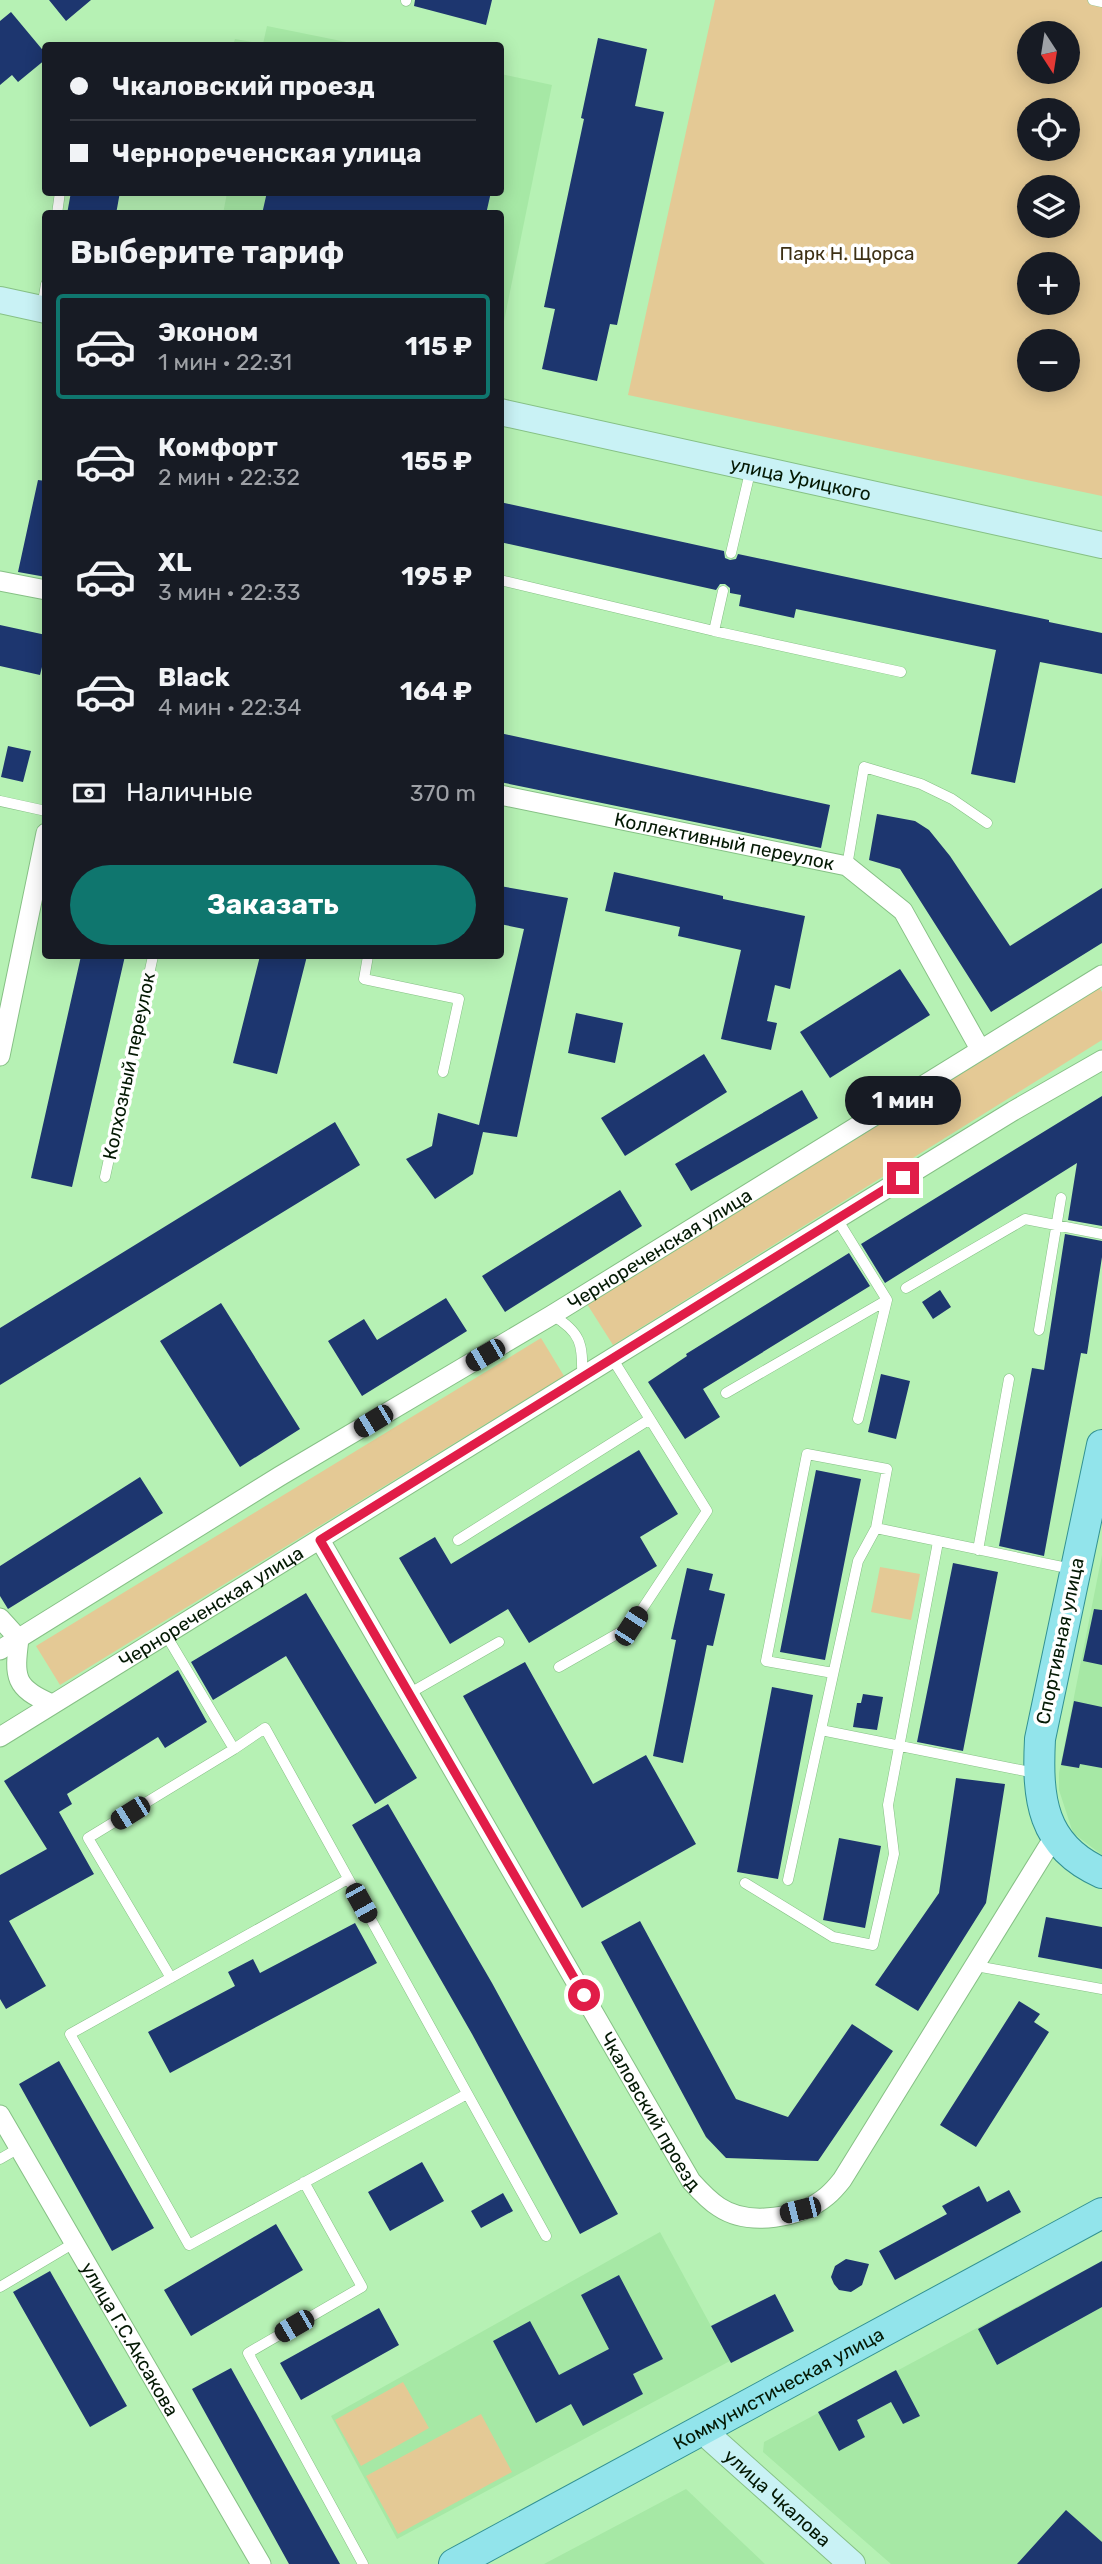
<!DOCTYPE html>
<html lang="ru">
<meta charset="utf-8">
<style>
:root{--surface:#171b24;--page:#20242c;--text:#f1f3f6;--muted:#9ea1a6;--line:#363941;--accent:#0f766e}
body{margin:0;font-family:Rubik,sans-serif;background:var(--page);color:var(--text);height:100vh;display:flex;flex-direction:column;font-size:26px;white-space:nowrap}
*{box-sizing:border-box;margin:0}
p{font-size:23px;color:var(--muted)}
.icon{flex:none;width:38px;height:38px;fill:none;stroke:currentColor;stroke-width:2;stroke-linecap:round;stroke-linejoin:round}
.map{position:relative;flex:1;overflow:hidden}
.sheet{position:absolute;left:42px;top:210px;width:462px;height:749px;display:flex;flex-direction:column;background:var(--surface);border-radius:7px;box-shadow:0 4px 18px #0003}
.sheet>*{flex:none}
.hud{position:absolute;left:42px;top:42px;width:462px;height:154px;border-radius:7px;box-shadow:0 4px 18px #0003;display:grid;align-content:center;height:154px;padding:0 28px;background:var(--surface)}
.needle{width:46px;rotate:168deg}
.tools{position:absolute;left:1017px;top:21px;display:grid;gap:14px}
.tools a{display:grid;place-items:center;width:63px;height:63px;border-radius:50%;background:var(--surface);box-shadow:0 4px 18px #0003;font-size:35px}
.end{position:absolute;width:32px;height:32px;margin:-16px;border:9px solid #e11d48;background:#fff;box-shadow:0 0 0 4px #fff}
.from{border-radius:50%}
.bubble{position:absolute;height:49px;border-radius:24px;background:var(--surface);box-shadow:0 4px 18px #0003;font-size:23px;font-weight:700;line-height:49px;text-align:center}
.car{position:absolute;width:21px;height:42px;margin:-21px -10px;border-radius:9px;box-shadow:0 0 5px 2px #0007;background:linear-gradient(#222 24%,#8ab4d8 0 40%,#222 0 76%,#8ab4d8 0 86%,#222 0)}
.hud b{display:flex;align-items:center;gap:24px;height:66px;font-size:26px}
.hud b+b{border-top:2px solid var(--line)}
.hud i{width:18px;height:18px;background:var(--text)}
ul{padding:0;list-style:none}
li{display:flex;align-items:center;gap:21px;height:105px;margin:0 14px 10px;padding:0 14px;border:4px solid transparent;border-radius:7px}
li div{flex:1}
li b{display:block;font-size:26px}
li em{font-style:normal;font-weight:700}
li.active{border-color:var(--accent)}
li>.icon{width:63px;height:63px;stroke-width:1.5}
h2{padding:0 28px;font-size:32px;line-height:84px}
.pay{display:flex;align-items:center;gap:18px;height:77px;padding:0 28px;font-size:26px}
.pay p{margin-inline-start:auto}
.action{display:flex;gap:14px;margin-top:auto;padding:14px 28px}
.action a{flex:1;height:80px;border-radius:42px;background:var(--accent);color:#fff;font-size:28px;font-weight:700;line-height:80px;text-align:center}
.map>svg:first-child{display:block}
</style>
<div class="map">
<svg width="1102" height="2564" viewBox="0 0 1102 2564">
<rect width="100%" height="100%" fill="#b6f1b4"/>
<path fill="#a6e8a5" d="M267,26L361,45H233L235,39L263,44Z
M501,74L552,85L501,336L500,214H223L227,193L500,192Z
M1102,1555V1855L1073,1833L1059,1790V1773Z
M660,2232L730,2361L397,2539L331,2416Z
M1102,2261V2564H891L763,2452L764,2442Z
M686,2489L765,2564H544Z"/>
<path fill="#e4c995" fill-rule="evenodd" d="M715,0H1089L1102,3V496L628,395ZM1029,33H1068V72H1029ZM1029,110H1068V149H1029ZM1029,187H1068V226H1029ZM1029,264H1068V303H1029ZM1029,341H1068V380H1029Z
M1098,985L1102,992V1040L613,1345L587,1304Z
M541,1338L564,1376L60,1685L36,1646Z
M880,1567L920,1574L911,1620L871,1612Z
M403,2382L429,2428L361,2466L335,2420Z
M481,2414L512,2472L398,2534L366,2476Z"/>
<path fill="#1d366f" d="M49,0H91L66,21Z
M415,0H492L486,25L414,6Z
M11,12L46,54V59L18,82L12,75L0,85V21Z
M598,38L647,49L635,106L664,112L617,325L610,324L597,381L542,369L555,309L544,307L584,119L581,118Z
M71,192H120L116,214H67Z
M267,192H491L486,214H262Z
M38,480L46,481V577L18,572Z
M500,502L724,551L725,558L730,560L736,559L738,554L1049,620V622L1102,633V674L1040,662L1015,783L971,774L996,650L796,609L794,618L739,606L741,595L730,593V588L725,584H720L716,590L500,542Z
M0,625L46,635V651L40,675L0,666Z
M500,733L830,805L821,848L500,782Z
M8,746L31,751L23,782L1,777Z
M877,814L915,821L929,830L950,856L1010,946L1102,888V943L991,1012L900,869L869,860Z
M614,872L723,896V899L805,916L790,989L775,985L767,1021L777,1023L771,1050L721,1039L741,950L678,936L680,927L605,911Z
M500,886L568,898L517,1137L483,1132L473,1174L435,1199L406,1159L432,1146L438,1113L479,1125L524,929L500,924Z
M81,956H125L72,1187L31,1178Z
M260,956H307L277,1074L233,1063Z
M900,969L930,1015L830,1078L800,1032Z
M576,1013L623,1023L615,1063L568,1053Z
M704,1054L727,1092L625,1156L601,1118Z
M802,1090L818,1118L691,1191L675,1164Z
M1102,1096V1226L1068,1220L1077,1163L885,1283L861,1244Z
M335,1122L360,1165L0,1385V1328Z
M620,1190L642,1226L505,1312L482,1276Z
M1065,1234L1102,1241V1257L1087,1354L1081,1353L1044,1556L999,1546L1032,1368L1044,1370Z
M849,1253L870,1286L703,1389L720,1417L685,1439L648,1382L687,1356L686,1354Z
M940,1290L951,1307L933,1319L922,1302Z
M446,1298L467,1331L362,1396L328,1341L364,1319L377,1340Z
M221,1303L300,1429L240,1467L160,1341Z
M881,1374L910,1381L896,1439L868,1432Z
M639,1450L678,1514L640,1537L657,1566L529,1643L508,1609L450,1644L399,1558L435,1537L451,1564Z
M816,1470L861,1479L825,1660L780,1652Z
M140,1477L163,1513L8,1609L0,1596V1566Z
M953,1563L998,1572L963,1751L917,1742Z
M687,1568L713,1574L709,1590L725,1594L713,1646L707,1645L683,1763L653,1756L676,1640L671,1639Z
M306,1593L417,1778L375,1804L286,1656L213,1700L191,1662Z
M1094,1609L1102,1610V1665L1083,1661Z
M525,1662L593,1784L646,1755L696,1844L582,1908L463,1696Z
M178,1670L207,1722L165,1748L158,1737L67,1794L72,1804L59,1812L94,1874L9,1921L46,1986L6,2009L0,1999V1875L47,1849L4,1781Z
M772,1687L813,1695L778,1879L737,1872Z
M863,1694L883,1697L877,1730L853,1727L857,1703H861Z
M1074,1701L1102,1707V1768L1080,1764L1079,1768L1061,1765Z
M956,1778L1005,1784L986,1903L918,2011L875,1985L939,1893Z
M388,1804L492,1983L618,2214L580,2234L472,2034L352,1825Z
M839,1838L881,1846L865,1928L823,1920Z
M1046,1917L1102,1927V1969L1038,1957Z
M640,1921L736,2099L788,2117L852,2024L893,2051L818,2161L726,2158L706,2137L601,1942Z
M355,1923L377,1963L170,2073L148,2032L235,1986L228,1972L253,1959L260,1973Z
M1019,2001L1040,2014L1034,2022L1049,2032L976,2147L940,2125Z
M59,2061L154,2228L112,2251L19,2084Z
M422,2162L444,2201L390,2231L368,2192Z
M979,2186L987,2202L1009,2190L1021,2212L895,2280L879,2251L947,2214L942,2206Z
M503,2193L513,2211L481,2228L471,2211Z
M276,2224L303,2270L191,2336L164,2290Z
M846,2259L869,2264L862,2285L851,2292L839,2290L834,2284L831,2277L835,2266Z
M1102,2261V2307L997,2365L978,2329Z
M50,2271L127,2406L90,2427L13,2292Z
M619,2275L663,2359L633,2374L643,2394L583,2426L571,2404L536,2423L493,2341L530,2321L559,2375L609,2349L581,2295Z
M775,2294L794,2331L731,2363L711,2326Z
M379,2308L399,2345L301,2400L280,2363Z
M231,2368L340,2564H289L192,2389Z
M896,2370L920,2416L903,2424L891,2402L857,2420L865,2437L839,2451L818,2412Z
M1066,2510L1102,2542V2564H1017Z"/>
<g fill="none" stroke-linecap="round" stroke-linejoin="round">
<defs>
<path id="lane" d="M1093,0L1102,2
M406,1V0
M57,214L60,192
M42,308L46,284
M731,553L751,468
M500,580L714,631L723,591
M714,631L901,672
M0,801L46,811
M847,866L864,767L921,784L952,799L987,823
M368,956L364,979L459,999L443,1072
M105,1177L153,956
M837,1219L887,1300L858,1419
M906,1288L1025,1219L1102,1234
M552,1315C581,1332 583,1344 582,1376
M1039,1330L1061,1198
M726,1393L887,1300
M876,1528L1072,1569
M458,1540L650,1419
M978,1550L1009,1379
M166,1635L234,1749L265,1728L546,2236
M559,1667L631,1626L707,1511L612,1358
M410,1693L499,1642
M821,1730L1035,1773
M348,1879L70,2034L189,2245L467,2094
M788,1880L858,1561L876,1528L887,1469L807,1454L766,1661L833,1673
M745,1883L833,1937L873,1945L894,1854L888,1805L938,1542
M976,1966L1102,1989
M171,1978L88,1838L234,1749
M0,2159L19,2148
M304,2182L362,2287L248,2353L363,2564
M0,2287L74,2243"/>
<g id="street">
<path d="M0,581L46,590"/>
<path id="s1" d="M500,795L847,866L903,911L980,1049"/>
<path d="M0,1056L46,833"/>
<path id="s2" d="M320,1540L691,2181C700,2191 708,2200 719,2207C749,2227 801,2218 827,2196C833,2191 838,2185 842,2180L1054,1837"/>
<path d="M0,1618L19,1639"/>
<path d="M19,1639C14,1677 14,1688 52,1704"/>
<path id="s3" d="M0,1650L280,1476L552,1315L1102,975"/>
<path id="s4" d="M0,1737L837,1219L1013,1111L1102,1060"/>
<path id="s5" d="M0,2115L261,2564"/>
</g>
<g id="secondary">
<path d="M0,300L46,310"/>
<path id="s6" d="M500,412L1102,545"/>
<path id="s7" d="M703,2431L852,2564"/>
</g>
<g id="primary">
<path d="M1102,1445L1040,1739C1037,1798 1041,1846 1102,1873"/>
<path id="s8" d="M454,2564L1102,2213"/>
</g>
</defs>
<use href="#lane" stroke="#86c085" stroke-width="11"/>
<use href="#street" stroke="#86c085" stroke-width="21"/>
<use href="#secondary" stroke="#86c085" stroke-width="28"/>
<use href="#primary" stroke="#329192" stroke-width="32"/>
<use href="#lane" stroke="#fff" stroke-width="10"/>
<use href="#street" stroke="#fff" stroke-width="19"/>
<use href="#secondary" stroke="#c9f2f5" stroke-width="26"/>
<use href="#primary" stroke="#92e4eb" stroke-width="30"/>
</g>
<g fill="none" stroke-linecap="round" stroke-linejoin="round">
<path stroke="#e11d48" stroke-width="9" d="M584,1995L320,1540L903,1178"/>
</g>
<g text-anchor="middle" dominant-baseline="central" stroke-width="7" stroke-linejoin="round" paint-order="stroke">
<g font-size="19" fill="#3d3014" stroke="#fff">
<text x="847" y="253">Парк Н. Щорса</text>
</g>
<g font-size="19" fill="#041904" stroke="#fff">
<text stroke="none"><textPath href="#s6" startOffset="308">улица Урицкого</textPath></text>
<text stroke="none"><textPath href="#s1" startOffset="229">Коллективный переулок</textPath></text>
<text transform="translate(129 1066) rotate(-78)">Колхозный переулок</text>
<text stroke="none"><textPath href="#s3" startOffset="772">Чернореченская улица</textPath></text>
<text stroke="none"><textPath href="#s4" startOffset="248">Чернореченская улица</textPath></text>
<text transform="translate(1060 1641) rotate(-78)">Спортивная улица</text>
<text stroke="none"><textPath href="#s2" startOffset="660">Чкаловский проезд</textPath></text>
<text stroke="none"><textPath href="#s5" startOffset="259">улица Г.С.Аксакова</textPath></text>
<text stroke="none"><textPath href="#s8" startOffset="369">Коммунистическая улица</textPath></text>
<text stroke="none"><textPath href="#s7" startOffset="100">улица Чкалова</textPath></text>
</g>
</g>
</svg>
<div class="tools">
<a><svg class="needle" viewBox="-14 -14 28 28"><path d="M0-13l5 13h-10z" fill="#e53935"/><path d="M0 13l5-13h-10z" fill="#9ea1a6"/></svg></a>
<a><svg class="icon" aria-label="locate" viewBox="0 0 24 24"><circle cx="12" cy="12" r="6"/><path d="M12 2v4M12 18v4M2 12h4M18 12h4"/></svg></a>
<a><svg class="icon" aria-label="layers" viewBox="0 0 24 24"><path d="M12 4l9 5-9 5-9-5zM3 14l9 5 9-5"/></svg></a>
<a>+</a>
<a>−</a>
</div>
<i class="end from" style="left:584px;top:1995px"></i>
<i class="end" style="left:903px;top:1178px"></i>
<div class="bubble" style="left:845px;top:1076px;width:116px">1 мин</div>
<i class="car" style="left:485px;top:1355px;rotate:240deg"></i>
<i class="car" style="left:373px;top:1421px;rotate:239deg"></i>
<i class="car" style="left:631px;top:1626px;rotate:33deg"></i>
<i class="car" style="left:130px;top:1813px;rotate:238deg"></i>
<i class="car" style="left:361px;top:1903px;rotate:151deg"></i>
<i class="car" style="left:800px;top:2210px;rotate:256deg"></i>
<i class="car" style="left:294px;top:2326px;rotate:240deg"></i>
<div class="hud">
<b><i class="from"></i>Чкаловский проезд</b>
<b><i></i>Чернореченская улица</b>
</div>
<section class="sheet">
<h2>Выберите тариф</h2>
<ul>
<li class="active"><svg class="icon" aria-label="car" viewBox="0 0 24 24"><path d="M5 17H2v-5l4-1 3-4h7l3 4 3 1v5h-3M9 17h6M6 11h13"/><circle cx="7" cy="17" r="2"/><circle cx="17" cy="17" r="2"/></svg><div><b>Эконом</b><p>1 мин · 22:31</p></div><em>115 ₽</em></li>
<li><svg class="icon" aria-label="car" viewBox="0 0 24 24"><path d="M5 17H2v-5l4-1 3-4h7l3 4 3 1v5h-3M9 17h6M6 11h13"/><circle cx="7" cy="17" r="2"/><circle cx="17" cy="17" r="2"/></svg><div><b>Комфорт</b><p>2 мин · 22:32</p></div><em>155 ₽</em></li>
<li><svg class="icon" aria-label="car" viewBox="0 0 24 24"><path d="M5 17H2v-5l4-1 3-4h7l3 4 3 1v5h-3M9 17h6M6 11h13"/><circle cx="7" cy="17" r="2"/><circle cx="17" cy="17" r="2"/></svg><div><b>XL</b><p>3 мин · 22:33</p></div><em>195 ₽</em></li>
<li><svg class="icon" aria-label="car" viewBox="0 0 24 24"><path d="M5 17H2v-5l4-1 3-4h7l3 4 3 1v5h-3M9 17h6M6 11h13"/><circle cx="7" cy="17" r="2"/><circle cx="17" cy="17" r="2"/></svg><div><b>Black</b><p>4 мин · 22:34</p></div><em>164 ₽</em></li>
</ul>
<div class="pay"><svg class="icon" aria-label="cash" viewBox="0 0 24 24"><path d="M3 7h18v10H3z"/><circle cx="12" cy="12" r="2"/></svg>Наличные<p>370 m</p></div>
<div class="action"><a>Заказать</a></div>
</section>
</div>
